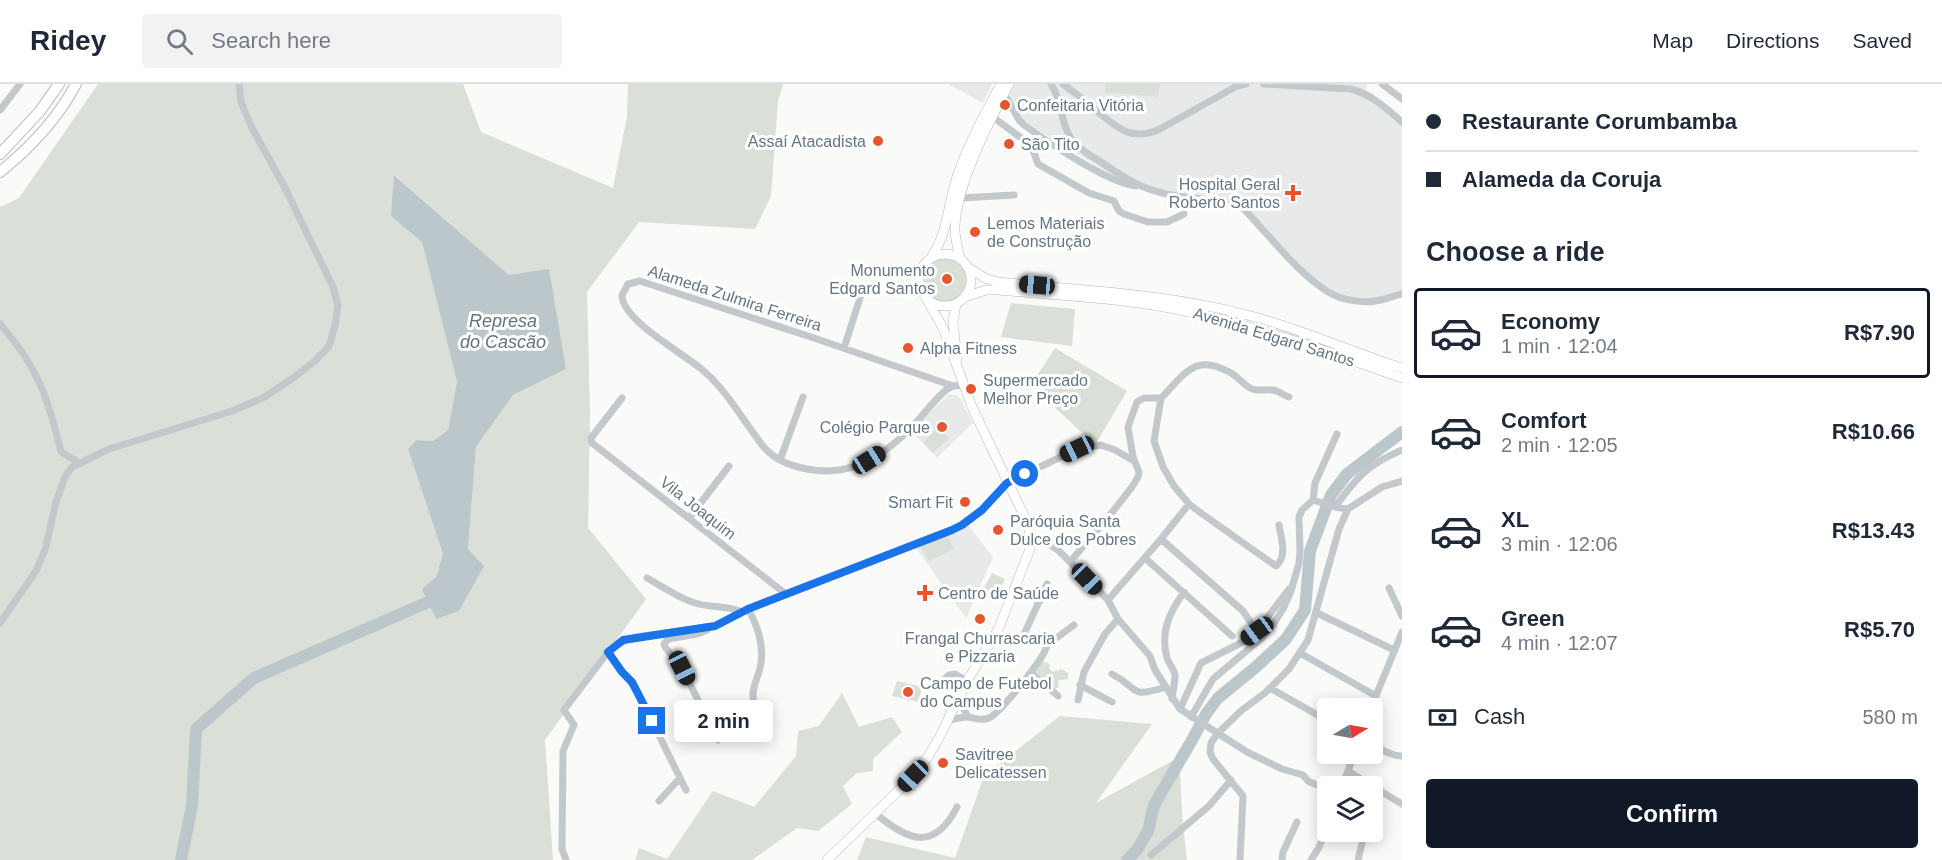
<!DOCTYPE html>
<meta charset="utf-8">
<style>
:root{--surface:#fff;--page:#f2f2f3;--text:#1f2937;--muted:#747a83;--line:#e0e1e3;--accent:#111827}
body{margin:0;font-family:Arial,sans-serif;background:var(--page);color:var(--text);height:100vh;display:flex;flex-direction:column;font-size:22px;white-space:nowrap}
*{box-sizing:border-box;margin:0}
p{font-size:20px;color:var(--muted)}
.icon{flex:none;width:33px;height:33px;fill:none;stroke:currentColor;stroke-width:2;stroke-linecap:round;stroke-linejoin:round}
.map{position:relative;flex:1;overflow:hidden}
.drawer{display:flex;flex-direction:column;background:var(--surface);width:540px}
.drawer>*{flex:none}
.guide{display:grid;align-content:center;height:132px;padding:0 24px;background:var(--surface)}
.needle{width:39px;rotate:80deg}
.fabs{position:absolute;left:1317px;top:614px;display:grid;gap:12px}
.fabs a{display:grid;place-items:center;width:66px;height:66px;border-radius:6px;background:var(--surface);box-shadow:0 3px 15px #0003;font-size:30px}
.end{position:absolute;width:27px;height:27px;margin:-14px;border:8px solid #1a73e8;background:#fff;box-shadow:0 0 0 3px #fff}
.from{border-radius:50%}
.bubble{position:absolute;height:42px;border-radius:6px;background:var(--surface);box-shadow:0 3px 15px #0003;font-size:20px;font-weight:700;line-height:42px;text-align:center}
.car{position:absolute;width:18px;height:36px;margin:-18px -9px;border-radius:8px;box-shadow:0 0 4px 2px #0007;background:linear-gradient(#222 24%,#8ab4d8 0 40%,#222 0 76%,#8ab4d8 0 86%,#222 0)}
.guide b{display:flex;align-items:center;gap:21px;height:57px;font-size:22px}
.guide b+b{border-top:2px solid var(--line)}
.guide i{width:15px;height:15px;background:var(--text)}
ul{padding:0;list-style:none}
li{display:flex;align-items:center;gap:18px;height:90px;margin:0 12px 9px;padding:0 12px;border:3px solid transparent;border-radius:6px}
li div{flex:1}
li b{display:block;font-size:22px}
li em{font-style:normal;font-weight:700}
li.on{border-color:var(--accent)}
li>.icon{width:54px;height:54px;stroke-width:1.5}
h2{padding:0 24px;font-size:27px;line-height:72px}
.pay{display:flex;align-items:center;gap:15px;height:66px;padding:0 24px;font-size:22px}
.pay p{margin-inline-start:auto}
.primary-button{display:flex;gap:12px;margin-top:auto;padding:12px 24px}
.primary-button a{flex:1;height:69px;border-radius:6px;background:var(--accent);color:#fff;font-size:24px;font-weight:700;line-height:69px;text-align:center}
header{display:flex;align-items:center;gap:36px;box-sizing:border-box;height:84px;padding:0 30px;background:var(--surface);border-bottom:2px solid var(--line)}
header strong{font-size:28px}
nav{display:flex;gap:33px;margin-inline-start:auto;font-size:21px}
.search{width:420px;height:54px;background:var(--page);display:flex;align-items:center;gap:15px;box-sizing:border-box;padding:0 21px;border-radius:6px;color:var(--muted);font-size:22px}
main{display:flex;flex:1;min-height:0}
.map>svg:first-child{display:block}
</style>
<header>
<strong>Ridey</strong>
<div class="search"><svg class="icon" aria-label="search" viewBox="0 0 24 24"><circle cx="10" cy="10" r="6"/><path d="M15 15l6 6"/></svg>Search here</div>
<nav><a>Map</a><a>Directions</a><a>Saved</a></nav>
</header>
<main>
<div class="map">
<svg width="1402" height="776" viewBox="0 0 1402 776">
<rect width="100%" height="100%" fill="#fafaf8"/>
<path fill="#e8e9e9" d="M948,0H992L983,19Z
M1014,0H1367L1366,6L1372,9L1402,34V211L1372,222L1329,212L1242,119L1126,100L1022,36L1009,9Z
M949,310L956,311L960,314L973,339L937,374L911,347Z
M968,441L993,473L966,534L916,464Z"/>
<path fill="#dadfd7" fill-rule="evenodd" d="M98,0H463L481,48L613,104L627,32L628,0H783L778,17L771,112L755,145L639,138L587,208L590,328L588,444L646,515L545,656L553,776H0V123L19,114ZM395,91L509,191L566,285L513,311L476,363L468,465L436,493L443,470L408,365L416,356L433,357L448,346L457,298L422,158Z
M1105,0H1160L1158,13L1105,8Z
M923 196a22 22 0 1 1 44 0a22 22 0 1 1-44 0Z
M1011,219L1075,225L1072,262L1001,253Z
M1055,264L1127,307L1095,361L1031,301Z
M939,343L949,354L933,369L923,358Z
M947,451L954,465L929,477L920,462Z
M992,489L1005,495L995,515L981,509Z
M1042,577L1050,580L1049,585L1054,588L1055,586L1059,587L1060,584L1068,589V595L1058,596L1059,603L1055,605L1036,587Z
M897,597L922,603L919,618L892,612Z
M842,609L859,643L892,633L902,648L873,675V687L857,689L843,702L852,720L818,747L797,744L752,776H635L639,764L667,775L713,707L754,723L796,672L798,647L819,642Z
M1060,632L1152,640L1096,719L1179,673L1183,742L1187,776H857L866,753L955,774L984,692Z"/>
<path fill="#bbc7cb" d="M394,91L509,191L549,185L566,285L513,311L476,363L468,465L484,482L459,527L436,535L422,505L436,493L443,470L408,365L416,356L433,357L448,346L457,298L422,158L391,132Z"/>
<g fill="none" stroke-linecap="round" stroke-linejoin="round">
<path stroke="#bbc7cb" stroke-width="12" d="M181,776L192,722L196,645L254,594L442,512
M1127,776L1137,766L1148,747L1154,721L1192,656L1206,630L1218,614L1256,583L1286,555L1305,526L1310,467L1331,411L1347,390L1402,348"/>
<defs>
<path id="secondary" d="M919 196a26 26 0 1 1 52 0a26 26 0 1 1-52 0Z
M932,172C948,149 948,119 957,93C968,60 985,30 1001,0
M960,173C958,165 955,155 955,146C954,105 990,36 1009,0
M969,184L985,194L997,198C1082,206 1168,210 1251,232C1302,245 1351,268 1402,284
M965,213L986,206H999C1062,212 1127,214 1189,228C1262,244 1332,269 1402,294
M956,220L953,238L957,276
M827,776L898,707L928,673L940,652L967,597L998,546L1030,465L1031,454L1027,438L972,323L943,244L926,214"/>
<path id="primary" d="M0,70L40,27L59,0
M0,88C30,64 58,34 76,0"/>
</defs>
<use href="#secondary" stroke="#b3babf" stroke-width="10"/>
<use href="#primary" stroke="#b5babe" stroke-width="12"/>
<path stroke="#c3c8cc" stroke-width="7" d="M1051,0C1063,18 1060,40 1072,56C1080,66 1091,72 1101,78C1114,87 1127,96 1141,102C1171,115 1206,114 1237,120L1243,124C1267,149 1301,193 1330,209C1342,216 1361,219 1375,217C1384,216 1393,212 1402,210
M1063,0C1073,8 1084,15 1093,24C1116,42 1130,59 1160,45L1237,2L1246,0
M1264,0L1350,5C1371,10 1386,24 1402,38
M1382,0L1402,15
M1004,9L1019,36L1024,41C1048,58 1108,99 1136,102
M0,26L20,0
M993,33L1028,59L1033,66L1038,80L1089,109L1114,117L1119,127L1124,130L1148,138H1167L1184,130
M961,114L1014,111
M0,240C38,283 48,314 61,368L80,379
M844,264L860,214
M953,302L814,254L640,197L628,200L622,211C622,236 681,268 700,284C724,302 744,338 763,362C774,376 790,382 807,385C846,393 877,376 905,350C920,336 931,319 946,306L953,302L963,301
M622,314L591,354L592,359L786,510
M1161,314L1154,357L1163,383L1174,402L1189,420L1201,429L1276,482C1288,472 1281,454 1279,441
M1161,314C1185,290 1195,268 1231,289C1238,293 1243,300 1250,304C1257,308 1265,305 1273,306C1279,307 1283,311 1289,313
M780,376L803,313
M1313,416L1315,399L1337,350
M1335,423C1357,393 1367,381 1402,366
M689,434L729,382
M1031,454L1046,458L1058,466L1108,516L1118,535L1150,572L1155,586L1180,625L1247,668L1282,685L1303,691L1308,697L1328,706
M1161,455L1243,527L1258,549
M1145,474L1232,552
M1070,478L1110,431L1132,403L1138,393L1139,388L1133,373L1128,343L1137,318L1144,314H1161
M647,494C662,502 678,514 695,519C710,524 727,521 742,528
M1389,504L1402,532
M1015,506L1040,517
M1108,516L1161,455L1189,420
M748,525C758,542 765,564 760,584C758,593 753,601 753,611C753,624 757,636 762,648
M1317,529L1394,566
M0,539L36,487L45,466L56,418L65,393L72,383L109,365L229,328L263,314L293,294L315,277L329,262L335,242L338,222L333,203L284,102L252,44L241,18L239,0
M707,546L697,550L668,555L664,560L665,563L682,584L718,656
M1021,557L1047,500
M608,568L637,607L686,706
M1300,569L1376,612
M1031,588L1058,612
M1112,590C1141,605 1128,615 1166,603
M1080,601L1112,618
M935,604L949,591L955,590L967,597
M1270,604L1328,637
M958,613L968,633
M1172,615C1173,607 1175,599 1175,591C1174,585 1169,580 1167,574C1160,548 1169,529 1184,508
M1078,616L1084,588L1105,550L1118,535
M1371,624L1402,548
M1180,625L1201,579L1239,560L1257,547L1289,505
M1191,633L1213,595L1263,553L1271,544L1283,525L1291,507L1299,479L1300,468L1299,433L1302,426L1313,416L1335,423L1348,425
M947,637C953,636 960,633 966,633C974,633 981,638 989,634C1000,629 1047,571 1047,561L1074,541
M1372,659C1381,666 1391,672 1402,672
M1348,687L1372,702
M1342,702L1355,669
M1372,702L1402,720
M659,717L680,694
M1372,720L1377,705
M875,729C908,757 934,768 957,723
M1151,771L1209,722L1231,696
M566,776L562,765L563,667L574,641L564,626L608,568C617,560 624,556 636,553L715,542L748,525L952,446L962,441L982,426L1007,399L1077,365L1101,361L1115,366L1134,377
M1240,776L1243,712L1213,675L1210,668L1211,659L1217,650L1242,626L1265,609L1289,585L1308,556L1339,445L1348,425L1382,403L1402,397
M1282,776L1283,768L1297,738
M1311,776L1318,765L1328,744
M1358,776L1365,747"/>
<use href="#secondary" stroke="#fff" stroke-width="9"/>
<use href="#primary" stroke="#fff" stroke-width="10"/>
</g>
<g fill="none" stroke-linecap="round" stroke-linejoin="round">
<path stroke="#1a73e8" stroke-width="8" d="M652,637L632,598L622,588L608,568L623,556L715,542L748,525L952,446L962,441L982,426L1007,399L1025,390"/>
</g>
<g fill="#e4572e" stroke="#fff" stroke-width="2">
<circle cx="1005" cy="21" r="6"/>
<circle cx="878" cy="57" r="6"/>
<circle cx="1009" cy="60" r="6"/>
<path d="M1290 100h6v6h6v6h-6v6h-6v-6h-6v-6h6z"/>
<circle cx="975" cy="148" r="6"/>
<circle cx="947" cy="195" r="6"/>
<circle cx="908" cy="264" r="6"/>
<circle cx="971" cy="305" r="6"/>
<circle cx="942" cy="343" r="6"/>
<circle cx="965" cy="418" r="6"/>
<circle cx="998" cy="446" r="6"/>
<path d="M922 500h6v6h6v6h-6v6h-6v-6h-6v-6h6z"/>
<circle cx="980" cy="535" r="6"/>
<circle cx="908" cy="608" r="6"/>
<circle cx="943" cy="679" r="6"/>
</g>
<g text-anchor="middle" dominant-baseline="central" stroke-width="6" stroke-linejoin="round" paint-order="stroke">
<g font-size="16" fill="#657683" stroke="#fff" text-anchor="start">
<text x="1017" y="21">Confeitaria Vitória</text>
<text x="866" y="57" text-anchor="end">Assaí Atacadista</text>
<text x="1021" y="60">São Tito</text>
<text x="1280" y="100" text-anchor="end">Hospital Geral<tspan x="1280" dy="18">Roberto Santos</tspan></text>
<text x="987" y="139">Lemos Materiais<tspan x="987" dy="18">de Construção</tspan></text>
<text x="935" y="186" text-anchor="end">Monumento<tspan x="935" dy="18">Edgard Santos</tspan></text>
<text x="920" y="264">Alpha Fitness</text>
<text x="983" y="296">Supermercado<tspan x="983" dy="18">Melhor Preço</tspan></text>
<text x="930" y="343" text-anchor="end">Colégio Parque</text>
<text x="953" y="418" text-anchor="end">Smart Fit</text>
<text x="1010" y="437">Paróquia Santa<tspan x="1010" dy="18">Dulce dos Pobres</tspan></text>
<text x="938" y="509">Centro de Saúde</text>
<text x="980" y="554" text-anchor="middle">Frangal Churrascaria<tspan x="980" dy="18">e Pizzaria</tspan></text>
<text x="920" y="599">Campo de Futebol<tspan x="920" dy="18">do Campus</tspan></text>
<text x="955" y="670">Savitree<tspan x="955" dy="18">Delicatessen</tspan></text>
</g>
<g font-size="16" fill="#657683" stroke="#fff">
<text transform="translate(735 214) rotate(18)">Alameda Zulmira Ferreira</text>
<text transform="translate(1274 253) rotate(17)">Avenida Edgard Santos</text>
<text transform="translate(698 424) rotate(38)">Vila Joaquim</text>
</g>
<g font-size="18" font-style="italic" fill="#60757c" stroke="#fff">
<text x="503" y="237">Represa<tspan x="503" dy="21">do Cascão</tspan></text>
</g>
</g>
</svg>
<div class="fabs">
<a><svg class="needle" viewBox="-14 -14 28 28"><path d="M0-13l5 13h-10z" fill="#e53935"/><path d="M0 13l5-13h-10z" fill="#747a83"/></svg></a>
<a><svg class="icon" aria-label="layers" viewBox="0 0 24 24"><path d="M12 4l9 5-9 5-9-5zM3 14l9 5 9-5"/></svg></a>
</div>
<i class="end from" style="left:1025px;top:390px"></i>
<i class="end" style="left:652px;top:637px"></i>
<div class="bubble" style="left:674px;top:616px;width:99px">2 min</div>
<i class="car" style="left:1037px;top:201px;rotate:275deg"></i>
<i class="car" style="left:1077px;top:365px;rotate:245deg"></i>
<i class="car" style="left:869px;top:376px;rotate:58deg"></i>
<i class="car" style="left:1087px;top:495px;rotate:136deg"></i>
<i class="car" style="left:1257px;top:547px;rotate:234deg"></i>
<i class="car" style="left:682px;top:584px;rotate:153deg"></i>
<i class="car" style="left:913px;top:692px;rotate:224deg"></i>
</div>
<section class="drawer">
<div class="guide">
<b><i class="from"></i>Restaurante Corumbamba</b>
<b><i></i>Alameda da Coruja</b>
</div>
<h2>Choose a ride</h2>
<ul>
<li class="on"><svg class="icon" aria-label="car" viewBox="0 0 24 24"><path d="M5 17H2v-5l4-1 3-4h7l3 4 3 1v5h-3M9 17h6M6 11h13"/><circle cx="7" cy="17" r="2"/><circle cx="17" cy="17" r="2"/></svg><div><b>Economy</b><p>1 min · 12:04</p></div><em>R$7.90</em></li>
<li><svg class="icon" aria-label="car" viewBox="0 0 24 24"><path d="M5 17H2v-5l4-1 3-4h7l3 4 3 1v5h-3M9 17h6M6 11h13"/><circle cx="7" cy="17" r="2"/><circle cx="17" cy="17" r="2"/></svg><div><b>Comfort</b><p>2 min · 12:05</p></div><em>R$10.66</em></li>
<li><svg class="icon" aria-label="car" viewBox="0 0 24 24"><path d="M5 17H2v-5l4-1 3-4h7l3 4 3 1v5h-3M9 17h6M6 11h13"/><circle cx="7" cy="17" r="2"/><circle cx="17" cy="17" r="2"/></svg><div><b>XL</b><p>3 min · 12:06</p></div><em>R$13.43</em></li>
<li><svg class="icon" aria-label="car" viewBox="0 0 24 24"><path d="M5 17H2v-5l4-1 3-4h7l3 4 3 1v5h-3M9 17h6M6 11h13"/><circle cx="7" cy="17" r="2"/><circle cx="17" cy="17" r="2"/></svg><div><b>Green</b><p>4 min · 12:07</p></div><em>R$5.70</em></li>
</ul>
<div class="pay"><svg class="icon" aria-label="cash" viewBox="0 0 24 24"><path d="M3 7h18v10H3z"/><circle cx="12" cy="12" r="2"/></svg>Cash<p>580 m</p></div>
<div class="primary-button"><a>Confirm</a></div>
</section>
</main>
